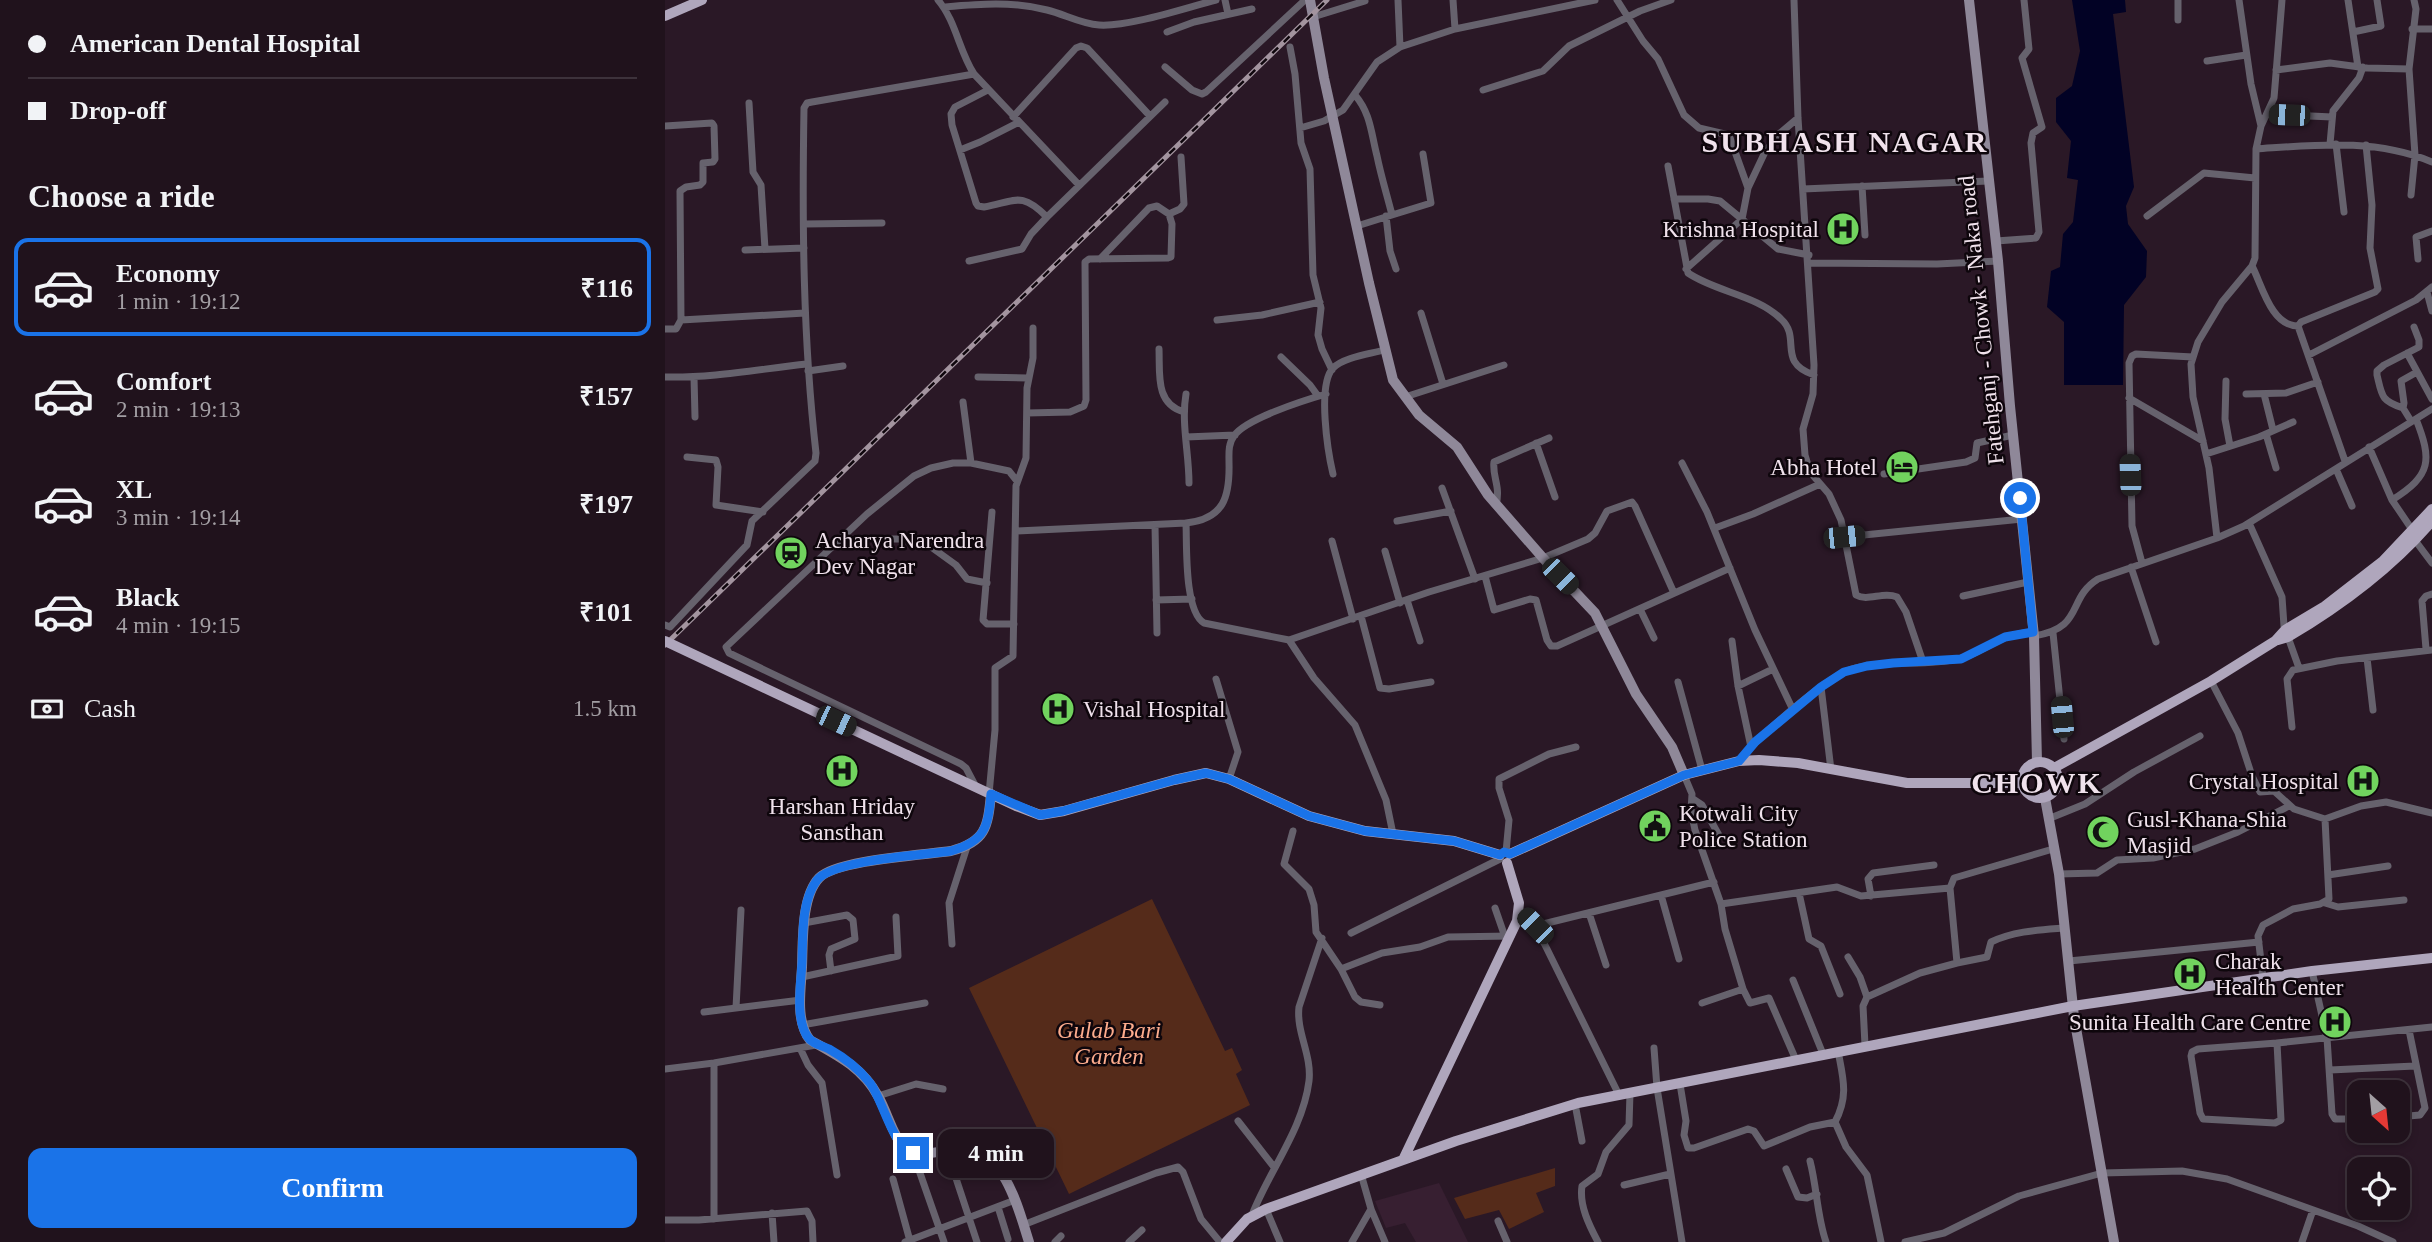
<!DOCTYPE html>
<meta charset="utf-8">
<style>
:root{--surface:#20121c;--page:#2d2029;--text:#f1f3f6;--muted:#a29ea3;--line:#3d323b;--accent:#1a73e8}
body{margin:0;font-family:Georgia,serif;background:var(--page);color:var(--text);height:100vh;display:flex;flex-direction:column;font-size:26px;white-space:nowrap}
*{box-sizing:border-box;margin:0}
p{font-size:23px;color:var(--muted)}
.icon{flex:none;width:38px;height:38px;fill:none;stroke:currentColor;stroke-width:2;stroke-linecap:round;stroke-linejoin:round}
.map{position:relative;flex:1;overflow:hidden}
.panel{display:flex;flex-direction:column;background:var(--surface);width:665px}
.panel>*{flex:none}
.banner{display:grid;align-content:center;height:154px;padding:0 28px;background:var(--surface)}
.needle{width:46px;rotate:153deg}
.fabs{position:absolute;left:1682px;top:1080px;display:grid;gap:14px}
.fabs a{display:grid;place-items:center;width:63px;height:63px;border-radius:14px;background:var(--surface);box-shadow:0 4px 10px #0003,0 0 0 2px var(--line);font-size:35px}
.end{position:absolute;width:32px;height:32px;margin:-16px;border:9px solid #1a73e8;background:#fff;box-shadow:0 0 0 4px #fff}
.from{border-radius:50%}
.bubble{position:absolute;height:49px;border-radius:14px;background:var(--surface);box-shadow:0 4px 10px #0003,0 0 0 2px var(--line);font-size:23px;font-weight:700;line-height:49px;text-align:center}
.car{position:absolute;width:21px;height:42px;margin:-21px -10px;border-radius:9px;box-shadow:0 0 5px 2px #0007;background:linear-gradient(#222 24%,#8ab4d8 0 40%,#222 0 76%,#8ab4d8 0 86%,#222 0)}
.banner b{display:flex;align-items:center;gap:24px;height:66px;font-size:26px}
.banner b+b{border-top:2px solid var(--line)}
.banner i{width:18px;height:18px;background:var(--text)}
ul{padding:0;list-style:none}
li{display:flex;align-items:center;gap:21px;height:98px;margin:0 14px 10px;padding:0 14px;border:4px solid transparent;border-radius:14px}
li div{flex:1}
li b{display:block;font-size:26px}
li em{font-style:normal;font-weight:700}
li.current{border-color:var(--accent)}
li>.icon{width:63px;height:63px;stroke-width:1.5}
h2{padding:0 28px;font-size:32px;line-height:84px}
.pay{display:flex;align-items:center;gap:18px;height:77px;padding:0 28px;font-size:26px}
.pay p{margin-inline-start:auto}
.primary-button{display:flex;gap:14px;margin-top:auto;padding:14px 28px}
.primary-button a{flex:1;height:80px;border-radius:14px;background:var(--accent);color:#fff;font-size:28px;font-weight:700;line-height:80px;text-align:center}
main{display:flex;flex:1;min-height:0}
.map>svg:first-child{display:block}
</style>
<main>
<section class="panel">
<div class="banner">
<b><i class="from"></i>American Dental Hospital</b>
<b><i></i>Drop-off</b>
</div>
<h2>Choose a ride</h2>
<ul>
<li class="current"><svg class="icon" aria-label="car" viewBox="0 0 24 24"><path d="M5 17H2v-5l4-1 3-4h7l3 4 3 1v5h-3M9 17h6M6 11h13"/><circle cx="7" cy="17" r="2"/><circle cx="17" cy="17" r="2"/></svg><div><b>Economy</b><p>1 min · 19:12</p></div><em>₹116</em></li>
<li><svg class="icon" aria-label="car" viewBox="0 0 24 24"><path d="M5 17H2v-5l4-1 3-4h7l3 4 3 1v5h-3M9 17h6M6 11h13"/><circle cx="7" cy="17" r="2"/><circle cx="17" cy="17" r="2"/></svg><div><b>Comfort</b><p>2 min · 19:13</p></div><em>₹157</em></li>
<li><svg class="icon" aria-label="car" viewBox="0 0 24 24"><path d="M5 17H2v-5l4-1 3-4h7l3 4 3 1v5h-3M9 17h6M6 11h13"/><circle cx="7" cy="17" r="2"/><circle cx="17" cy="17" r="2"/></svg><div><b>XL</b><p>3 min · 19:14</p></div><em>₹197</em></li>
<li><svg class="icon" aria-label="car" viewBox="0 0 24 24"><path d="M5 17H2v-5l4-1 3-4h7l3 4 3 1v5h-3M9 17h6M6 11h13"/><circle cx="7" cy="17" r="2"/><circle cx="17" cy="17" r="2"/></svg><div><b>Black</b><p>4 min · 19:15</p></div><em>₹101</em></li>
</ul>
<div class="pay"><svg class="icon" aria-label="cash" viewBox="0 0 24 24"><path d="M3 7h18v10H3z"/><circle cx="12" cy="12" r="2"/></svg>Cash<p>1.5 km</p></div>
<div class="primary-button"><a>Confirm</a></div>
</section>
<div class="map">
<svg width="1767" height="1242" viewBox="0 0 1767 1242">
<rect width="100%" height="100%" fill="#2a1826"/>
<path fill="#371f31" d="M774,1183L803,1242H751L740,1223L721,1228L710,1201Z"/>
<path fill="#552b1a" d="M487,899L560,1051L567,1048L577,1070L571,1074L585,1105L404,1194L304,988Z
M890,1168V1186L871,1193L879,1212L844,1229L834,1210L800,1219L789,1198Z"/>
<path fill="#020225" d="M1407,0H1460L1461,12L1448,14L1469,187L1461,206L1463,224L1482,251L1481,277L1459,305L1458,385H1399V322L1382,307L1386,271L1395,267L1398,234L1408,222L1413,180L1402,178L1406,141L1391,122V98L1407,86L1415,51Z"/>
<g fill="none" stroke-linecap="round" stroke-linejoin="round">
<path stroke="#66626d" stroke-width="7" d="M273,0C291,21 294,51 309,74L414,185
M560,0L563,14
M733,0L735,47
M788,0L790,29
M952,0L978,41L993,59L1019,115L1034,128L1064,135L1083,188
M1129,0L1133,118L1149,365L1148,394L1138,429L1140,455L1145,472L1164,494L1176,520L1191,595C1203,602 1218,591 1232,597L1241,612L1258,662
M1513,0V20
M1574,0L1586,84L1596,126
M1683,0L1693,67
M279,7C314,4 347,1 382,10C399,14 416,24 434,25C464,27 520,8 551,0
M648,17L700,1
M1747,29H1767
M502,32L529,22L587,9
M1688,32L1716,26L1712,0
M625,47L630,74L636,143L645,169L648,275L656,308L653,335L657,349L667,370
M1542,61L1581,55
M500,67L527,90L537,94L541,92L640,0
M1611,70L1665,63L1702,68L1744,69
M323,90L290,107L286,114L287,125L311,203L313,206L319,207C351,201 356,191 382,217
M818,90L878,71L904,46L975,11L1006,0
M690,95C706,114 706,133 712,156C716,176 722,195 727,215L692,226
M84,103L88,172L96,185L100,249
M1602,114L1667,117
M348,117L411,48L416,46L422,48L485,116
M0,126L47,123L49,126L50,159L48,162L38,163V182L35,185L21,187L15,191L16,320L11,329H0
M635,128L659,121L678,110L712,62L735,47L790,29L930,0
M1665,144L1668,111L1694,78L1698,67
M1671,144L1679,212
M1591,149C1651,145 1710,138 1767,162
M295,150L315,142L354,122
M1003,166L1023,273C1051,292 1092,295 1116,319C1137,338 1111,362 1149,375
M1197,186L1200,235
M1138,189L1323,181
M1746,195L1750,155L1744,69L1751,9L1749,0
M1009,199H1043L1055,201L1113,249L1144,255
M504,214L515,209L519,204L516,157
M727,215L766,203L758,154
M721,216L725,251L731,269
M1482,216L1539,173L1590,178
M139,224L217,223
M1331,241L1371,238L1374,232L1366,143L1368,133L1377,127L1357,58L1364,49L1359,0
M80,250L139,248
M1753,259L1751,237L1767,231
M304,261L357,249L366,234L382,217L500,102
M1144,263L1272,264L1333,261
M1587,266C1597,285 1606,326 1633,326
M1021,269L1077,219L1083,188L1100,152L1114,134L1133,118
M1762,292L1767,311
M756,313L778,384
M16,320L140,313
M552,320L597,315L655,302
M494,349C495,374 490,404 519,412
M1742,353L1767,399
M1644,355L1751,300L1767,287
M616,357L645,385L653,396
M143,371L178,366
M0,377C49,378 94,369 142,364
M29,377L30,417
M313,377L363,378
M1561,381L1560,419L1565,446
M521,394C516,423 524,453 524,483
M661,394C640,400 580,419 569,436C563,444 564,453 564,462C565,497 559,519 521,523C522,545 519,611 539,623L624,640L649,678L690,725L721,800L728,834
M1581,394L1621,393L1653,382
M1599,394L1608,430
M740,397L839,365
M1464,398L1538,441
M298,402L306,463
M1738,408L1739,403L1736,381L1752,372
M362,413L405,412L419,406L421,400L420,262L424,259L503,258L506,257L507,224L504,214L492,206L484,208L435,259
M1746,421L1738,408C1716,401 1717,396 1712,375V371L1719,365L1754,347V340L1749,327
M1601,434L1611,468
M521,437L570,435
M871,443L890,497
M1704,447L1727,500L1748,531
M1541,454L1594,437L1628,422
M22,457L51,460L53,467L51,505L98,512
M1680,461L1633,326L1636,322L1710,292L1713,289L1705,248L1707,205L1701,145
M1017,463L1042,512L1090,630L1128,710
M1671,469L1687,506
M668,474C663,453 652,385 668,368C679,357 705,354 719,350
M1219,474L1301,462L1310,458L1312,443L1348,435
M777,488L810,579
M1727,500C1767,475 1767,460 1751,419
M831,505C836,486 827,477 829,462L884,438
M327,512L318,620L322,624H349
M732,521L786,511
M1584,523L1617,597L1619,626L1634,668
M490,525L492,633
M1050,528L1088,514L1155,484
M352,531L521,523
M1179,537L1357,519
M1552,538L1544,468L1528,397L1526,364L1533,342L1557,302L1587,266L1590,258L1591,149L1596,126L1609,98L1617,0
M220,539H255L291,565L302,579L322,583
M1749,539L1767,563
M667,541L688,619
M720,551L735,603
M1477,563L1467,526L1464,363L1467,356L1471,354L1528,357
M1466,567L1491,642
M820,576L829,610L865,599L871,600L882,640L886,646H892L1065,568
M1298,596L1363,582
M491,600L527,599
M742,600L755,641
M975,609L989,638
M696,616L715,688L724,689L766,682
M0,625L5,627L82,545L87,521L150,461L151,453C138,339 137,224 139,108L142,103L147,102L309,74
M1388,633L1399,739
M1369,636C1420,628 1401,599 1433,579L1552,538L1579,526L1767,409
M624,640L764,592L878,558L923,539L930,533L942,511L967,502L970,506L1009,593
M1067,641L1073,686L1086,747
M1761,649L1757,601L1761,596L1767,594
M1702,658L1708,710
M551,679L573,752L564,779
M1546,681L1573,733L1587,776L1595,792L1609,791L1629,809L1660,819L1696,806L1721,802L1767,813
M1013,682L1037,770
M1073,686L1108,669
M1156,687L1166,770
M1627,727L1622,679L1628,670L1672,661L1767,650
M1074,761C1093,737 1163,674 1191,668C1225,660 1260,666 1293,659C1309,656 1323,645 1337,639C1347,634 1358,633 1368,632
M1019,775L1027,794L1026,811L1030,830L1056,904L1172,887L1196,896L1285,888
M311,787L301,768L296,764L64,653L61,647L202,514L249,476L266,468L288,463H306L344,471L352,481
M324,794L330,730V668L348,656L351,486L361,458L362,388L368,358V328
M1028,799L1037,805L1055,837
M1383,819L1420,804L1469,772L1535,736
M628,831L619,864L644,889L649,905L651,932L676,969L690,997L696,1002L715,1005
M841,852L844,820L834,788V779L884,754L911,747
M1394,874L1432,873L1452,860L1488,858L1530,849L1573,832L1624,806
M1663,875L1723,866
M1134,893L1144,939L1156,946L1175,994
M996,895L1014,959
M1206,896L1203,879L1208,873L1269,865
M1660,903L1673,907L1739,900
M830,908L839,934
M855,911L870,926L882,949L954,1095
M924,913L941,965
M139,923L182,915L188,920L190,939L166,949L164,955L166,971
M870,926L1049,882
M686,933L835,859
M287,944L284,903L302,847
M1183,957L1195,977L1202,997
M1404,961L1594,942
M1292,963L1322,957L1326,942C1349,931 1374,930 1399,928
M676,969L717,953L755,947L783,937L846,936
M1647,971L1662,1038L1667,1114L1670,1119H1694
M137,977L233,956L231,917
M1598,978L1593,936L1598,925L1628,909L1655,904L1664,899L1660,819
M1128,980L1158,1054
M1078,989L1085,1003L1104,998L1131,1060
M1037,1003L1078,989L1060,929L1056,904
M71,1008L76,910
M39,1012L136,1000
M137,1025L260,1003
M1612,1043L1616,1120L1610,1123L1538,1119L1535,1113L1526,1056L1527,1052L1533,1049Z
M1612,1043L1767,1027
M1200,1045L1198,1006L1202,997L1255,973L1292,963L1285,888L1289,878L1388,849
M135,1048L143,1065L157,1083L172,1175
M989,1048L992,1088L1017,1242
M49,1063V1219
M0,1069L49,1063L151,1045
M1665,1070L1750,1066
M1015,1084L1021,1121L1019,1135L1023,1148H1029L1083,1129L1089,1131L1099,1146L1145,1127L1170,1122L1181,1147L1202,1175L1216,1242
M213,1096L251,1084L278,1089
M910,1104L917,1141
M1732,1117L1755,1115L1760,1108L1744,1030
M573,1121L609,1167
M1170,1122C1184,1096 1178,1078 1173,1051
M282,1151L312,1242
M248,1153L279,1242
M1145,1161C1152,1188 1152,1216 1161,1242
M1121,1169L1133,1197L1142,1198L1152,1194
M696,1174L706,1209L720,1242
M228,1179L245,1241
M959,1185L1005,1174
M333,1207L343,1239
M601,1209L615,1242
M107,1213L109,1242
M587,1215C604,1171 638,1129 644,1081C647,1055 631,1032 634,1007L657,938
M0,1220H34L142,1211L147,1221L148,1242
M833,1221L842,1242
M358,1225L491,1173L513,1167L518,1172L536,1219L555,1242
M240,1242L350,1200
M390,1242L396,1236
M464,1242L477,1230
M687,1242L706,1209
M933,1242C924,1225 914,1205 917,1186L933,1174L941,1152L964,1125L965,1093
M1240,1242L1279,1233L1354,1196L1437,1173L1517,1171L1562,1179L1693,1226L1728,1242
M1637,1242L1648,1210"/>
<path stroke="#8f8899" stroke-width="10" d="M645,0L659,78L704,283L728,380L754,415L792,447L823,495L878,558L930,613L971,694L1007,747L1019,775
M1304,0L1333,261L1345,406L1369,636L1372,762
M326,794C323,828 320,842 286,851C258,855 171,860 154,878C136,897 138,942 137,967C136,989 130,1021 145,1040C172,1055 197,1067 213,1096C223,1114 227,1134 240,1150C257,1158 277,1150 294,1149C340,1148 353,1208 364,1242
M1380,798L1394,874L1409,1017L1449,1242"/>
<path stroke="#afa6bc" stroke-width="10" d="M0,16L37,0
M1613,640L1623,637C1677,605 1726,569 1767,521
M242,755L351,806L375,815L399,811L509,780L541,773L564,779L644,816L700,831L789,841L835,855
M1357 780a18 18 0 1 1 36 0a18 18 0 1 1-36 0Z
M1389,768L1546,681L1610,641L1620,630L1660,606L1718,561L1767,509
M845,854L1019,775L1074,761L1094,760L1133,763L1242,783H1357
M738,1160L852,921L854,903L842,863
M561,1242L582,1219L601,1209L791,1141L913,1103L1408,1006L1647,971L1767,958"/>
<defs>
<path id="rail" d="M0,645L662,0"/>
</defs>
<use href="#rail" stroke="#a3949f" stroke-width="5"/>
<use href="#rail" stroke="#0e060c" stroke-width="2.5" stroke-dasharray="8" stroke-linecap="butt"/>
<path stroke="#afa6bc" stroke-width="10" d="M0,641L242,755"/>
</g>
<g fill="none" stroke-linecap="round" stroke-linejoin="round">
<path stroke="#1a73e8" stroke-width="9" d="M248,1153C228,1148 218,1100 205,1083C194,1069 180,1058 164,1049C156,1045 147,1044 142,1036C130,1017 136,983 137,962C138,937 136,901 152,880C168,860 257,855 286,851C320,841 323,828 326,794L375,815L398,811L509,780L541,773L564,779L644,816L700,831L789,841L835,855L839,852L845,854L1019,775L1074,761L1090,742L1156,687L1179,672L1202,666L1228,663L1296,659L1340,637L1368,632L1355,498"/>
</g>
<defs>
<symbol id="hospital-disc" viewBox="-11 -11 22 22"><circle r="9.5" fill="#71d35e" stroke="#0e060c"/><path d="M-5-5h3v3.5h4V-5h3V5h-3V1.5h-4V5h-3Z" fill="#111"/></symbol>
<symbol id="hotel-disc" viewBox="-11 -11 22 22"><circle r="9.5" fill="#71d35e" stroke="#0e060c"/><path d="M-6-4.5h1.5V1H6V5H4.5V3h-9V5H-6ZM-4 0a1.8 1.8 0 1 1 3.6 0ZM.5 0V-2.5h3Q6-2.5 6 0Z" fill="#111"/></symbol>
<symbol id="station-disc" viewBox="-11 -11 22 22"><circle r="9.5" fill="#71d35e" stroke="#0e060c"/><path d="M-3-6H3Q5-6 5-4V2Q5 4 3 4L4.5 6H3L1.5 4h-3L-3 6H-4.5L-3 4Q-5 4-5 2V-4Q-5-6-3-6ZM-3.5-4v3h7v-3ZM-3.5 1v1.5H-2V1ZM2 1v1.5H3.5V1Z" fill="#111"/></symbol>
<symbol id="civic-disc" viewBox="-11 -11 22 22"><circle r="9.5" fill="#71d35e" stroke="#0e060c"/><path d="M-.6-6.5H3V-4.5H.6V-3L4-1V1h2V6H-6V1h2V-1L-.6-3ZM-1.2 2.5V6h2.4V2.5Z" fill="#111"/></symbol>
<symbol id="mosque-disc" viewBox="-11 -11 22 22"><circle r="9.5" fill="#71d35e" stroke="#0e060c"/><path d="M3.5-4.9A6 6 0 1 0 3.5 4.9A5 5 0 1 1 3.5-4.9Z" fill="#111"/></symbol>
</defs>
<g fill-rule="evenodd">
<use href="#hospital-disc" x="1159" y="210" width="38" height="38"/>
<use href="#hotel-disc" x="1218" y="448" width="38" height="38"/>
<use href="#station-disc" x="107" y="534" width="38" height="38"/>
<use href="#hospital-disc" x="374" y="690" width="38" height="38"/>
<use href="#hospital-disc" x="158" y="752" width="38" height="38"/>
<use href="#hospital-disc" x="1679" y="762" width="38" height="38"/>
<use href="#civic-disc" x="971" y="807" width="38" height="38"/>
<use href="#mosque-disc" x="1419" y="813" width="38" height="38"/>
<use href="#hospital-disc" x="1506" y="955" width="38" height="38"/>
<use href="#hospital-disc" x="1651" y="1003" width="38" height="38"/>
</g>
<g text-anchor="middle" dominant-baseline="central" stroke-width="5" stroke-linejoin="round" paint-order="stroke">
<g font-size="23" fill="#f0e2ec" stroke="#0e060c" text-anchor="start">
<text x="1154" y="229" text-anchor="end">Krishna Hospital</text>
<text x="1212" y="467" text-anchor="end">Abha Hotel</text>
<text x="150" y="540">Acharya Narendra<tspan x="150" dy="26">Dev Nagar</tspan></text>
<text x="418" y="709">Vishal Hospital</text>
<text x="1674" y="781" text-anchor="end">Crystal Hospital</text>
<text x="177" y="806" text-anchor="middle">Harshan Hriday<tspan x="177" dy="26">Sansthan</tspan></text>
<text x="1014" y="813">Kotwali City<tspan x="1014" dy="26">Police Station</tspan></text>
<text x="1462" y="819">Gusl-Khana-Shia<tspan x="1462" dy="26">Masjid</tspan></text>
<text x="1550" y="961">Charak<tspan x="1550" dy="26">Health Center</tspan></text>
<text x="1646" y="1022" text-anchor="end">Sunita Health Care Centre</text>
</g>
<g font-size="23" fill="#f0e2ec" stroke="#0e060c">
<text transform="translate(1316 320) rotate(-96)">Fatehganj - Chowk - Naka road</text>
</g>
<g font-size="23" font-style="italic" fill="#fdac8d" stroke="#0e060c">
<text x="444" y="1030">Gulab Bari<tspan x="444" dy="26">Garden</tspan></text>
</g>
<g font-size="30" font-weight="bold" letter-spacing="2" fill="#f0e2ec" stroke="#0e060c">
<text x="1180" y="141">SUBHASH NAGAR</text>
<text x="1372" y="782">CHOWK</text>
</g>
</g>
</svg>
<div class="fabs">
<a><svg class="needle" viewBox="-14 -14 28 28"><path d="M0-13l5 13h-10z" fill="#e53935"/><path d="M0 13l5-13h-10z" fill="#a29ea3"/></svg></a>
<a><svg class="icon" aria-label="locate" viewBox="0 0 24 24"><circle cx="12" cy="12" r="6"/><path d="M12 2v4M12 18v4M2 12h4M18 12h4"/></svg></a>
</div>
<i class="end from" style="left:1355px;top:498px"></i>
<i class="end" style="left:248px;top:1153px"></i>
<div class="bubble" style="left:273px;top:1129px;width:116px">4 min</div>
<i class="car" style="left:1624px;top:115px;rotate:272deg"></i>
<i class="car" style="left:1465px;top:475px;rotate:358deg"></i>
<i class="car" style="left:1179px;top:537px;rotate:84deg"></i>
<i class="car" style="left:895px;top:576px;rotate:135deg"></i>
<i class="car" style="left:1397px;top:717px;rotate:355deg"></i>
<i class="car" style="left:171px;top:721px;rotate:115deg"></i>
<i class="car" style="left:870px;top:926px;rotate:315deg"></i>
</div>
</main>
